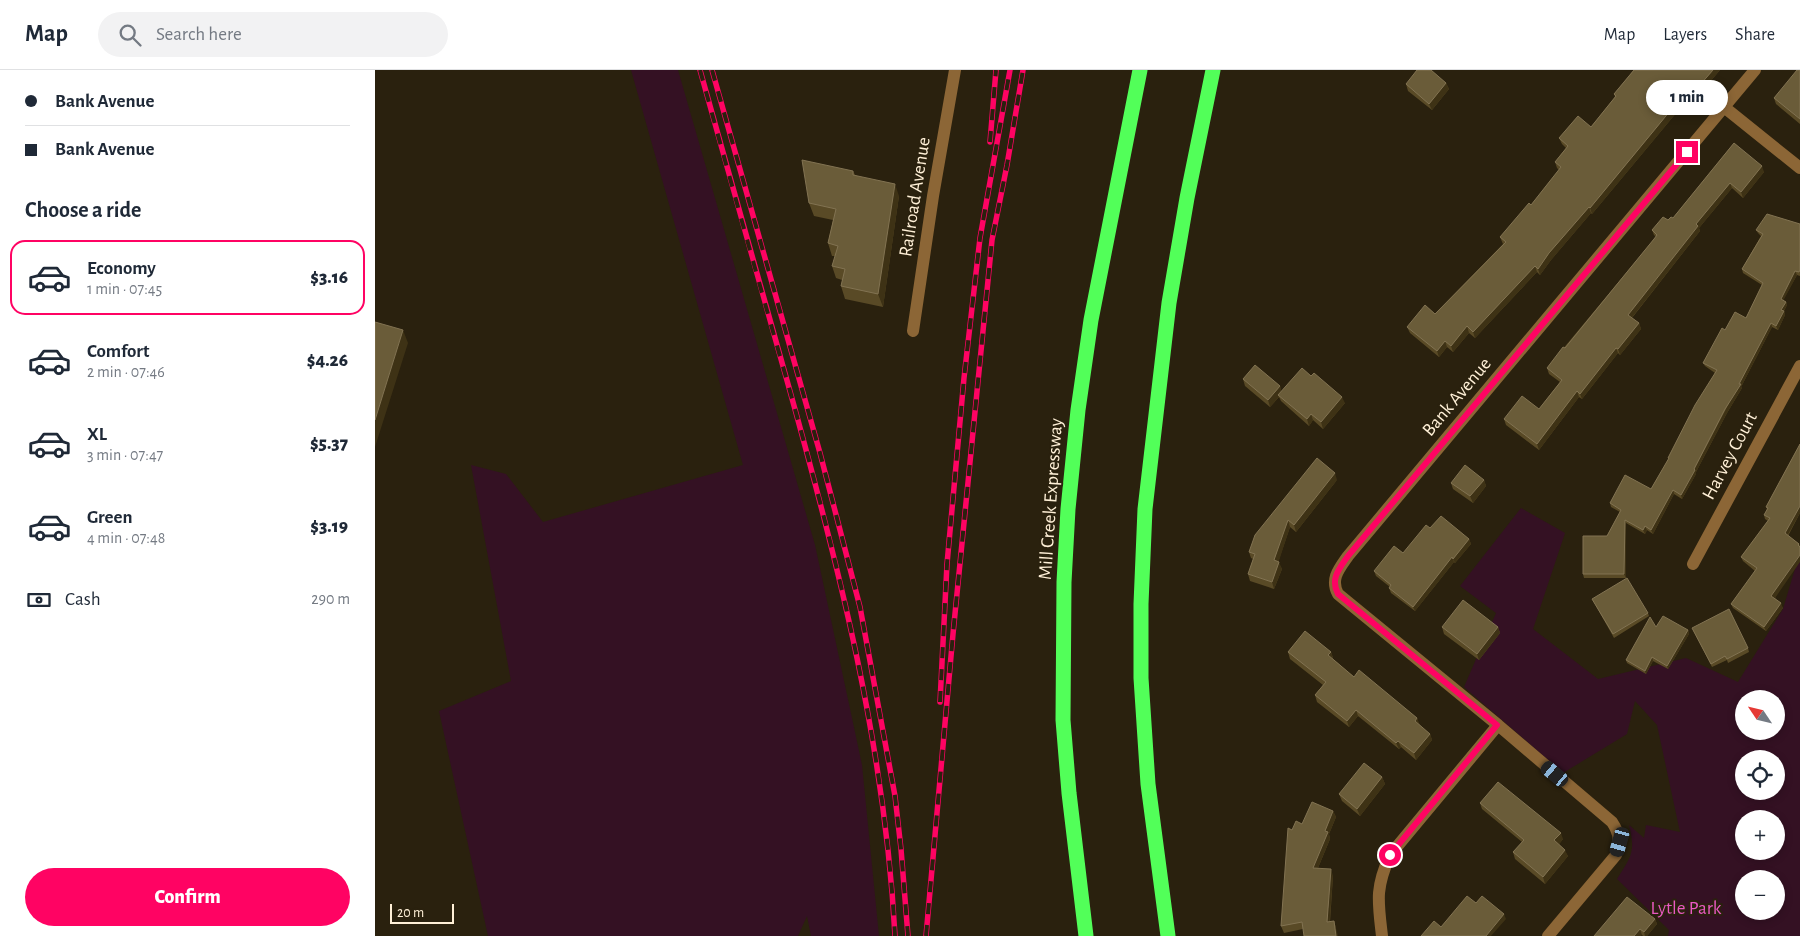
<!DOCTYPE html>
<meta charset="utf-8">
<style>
:root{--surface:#fff;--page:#f2f2f3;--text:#1f2937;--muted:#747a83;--line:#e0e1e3;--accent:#ff0363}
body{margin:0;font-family:"Alegreya Sans",sans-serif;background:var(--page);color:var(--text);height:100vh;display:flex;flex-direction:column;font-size:19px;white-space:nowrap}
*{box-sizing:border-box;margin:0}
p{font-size:16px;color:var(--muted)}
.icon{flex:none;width:28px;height:28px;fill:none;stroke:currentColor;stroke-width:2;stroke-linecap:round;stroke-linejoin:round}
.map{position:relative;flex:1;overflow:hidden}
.details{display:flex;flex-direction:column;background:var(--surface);width:375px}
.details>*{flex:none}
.guide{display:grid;align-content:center;height:110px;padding:0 25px;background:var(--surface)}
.needle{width:32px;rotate:305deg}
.buttons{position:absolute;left:1360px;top:620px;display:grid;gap:10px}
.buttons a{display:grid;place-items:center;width:50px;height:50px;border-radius:50%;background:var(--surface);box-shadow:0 2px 8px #0003;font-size:25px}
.scale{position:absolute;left:15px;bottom:12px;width:64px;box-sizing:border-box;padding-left:5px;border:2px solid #fff0d7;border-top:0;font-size:14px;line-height:18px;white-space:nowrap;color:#fff0d7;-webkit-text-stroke:4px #2a210e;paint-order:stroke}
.end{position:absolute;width:22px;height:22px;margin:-11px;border:6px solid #ff0363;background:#fff;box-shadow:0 0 0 2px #fff}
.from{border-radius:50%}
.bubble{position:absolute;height:35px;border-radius:18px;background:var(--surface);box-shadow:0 2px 8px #0003;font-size:16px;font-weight:800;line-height:35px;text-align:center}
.car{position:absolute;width:15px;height:30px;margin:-15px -8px;border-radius:6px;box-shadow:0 0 4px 1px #0007;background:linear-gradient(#222 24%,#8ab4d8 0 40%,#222 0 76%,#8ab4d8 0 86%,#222 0)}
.guide b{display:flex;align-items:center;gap:18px;height:48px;font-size:19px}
.guide b+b{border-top:1px solid var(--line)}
.guide i{width:12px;height:12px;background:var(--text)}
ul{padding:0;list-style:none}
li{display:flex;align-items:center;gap:15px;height:75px;margin:0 10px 8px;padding:0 15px;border:2px solid transparent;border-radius:15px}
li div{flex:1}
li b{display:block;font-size:19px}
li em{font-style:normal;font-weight:800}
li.on{border-color:var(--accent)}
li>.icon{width:45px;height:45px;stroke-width:1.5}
h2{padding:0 25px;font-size:22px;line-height:60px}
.pay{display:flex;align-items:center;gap:12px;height:55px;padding:0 25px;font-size:19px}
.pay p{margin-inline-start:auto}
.cta{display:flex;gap:10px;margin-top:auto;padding:10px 25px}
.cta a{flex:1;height:58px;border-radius:30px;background:var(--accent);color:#fff;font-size:20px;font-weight:800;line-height:58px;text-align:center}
header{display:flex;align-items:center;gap:30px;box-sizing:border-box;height:70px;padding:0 25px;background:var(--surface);border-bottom:1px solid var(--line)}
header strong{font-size:24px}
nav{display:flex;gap:28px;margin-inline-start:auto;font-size:18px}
.search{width:350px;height:45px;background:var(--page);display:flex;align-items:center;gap:12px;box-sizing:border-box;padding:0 18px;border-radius:28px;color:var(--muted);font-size:19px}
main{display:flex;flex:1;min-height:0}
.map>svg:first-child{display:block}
</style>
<header>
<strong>Map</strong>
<div class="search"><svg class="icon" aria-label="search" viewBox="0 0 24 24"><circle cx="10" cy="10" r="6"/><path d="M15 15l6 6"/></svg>Search here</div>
<nav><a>Map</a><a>Layers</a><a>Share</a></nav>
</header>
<main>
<section class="details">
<div class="guide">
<b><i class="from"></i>Bank Avenue</b>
<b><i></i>Bank Avenue</b>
</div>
<h2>Choose a ride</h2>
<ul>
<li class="on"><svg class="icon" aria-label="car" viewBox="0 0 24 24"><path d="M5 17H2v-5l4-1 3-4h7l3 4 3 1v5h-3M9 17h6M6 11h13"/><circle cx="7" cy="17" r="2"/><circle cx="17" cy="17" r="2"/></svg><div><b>Economy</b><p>1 min · 07:45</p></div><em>$3.16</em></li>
<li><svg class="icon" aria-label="car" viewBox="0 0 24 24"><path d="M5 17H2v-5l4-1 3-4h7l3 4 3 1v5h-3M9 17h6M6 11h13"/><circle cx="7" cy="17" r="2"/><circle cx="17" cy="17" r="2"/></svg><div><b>Comfort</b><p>2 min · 07:46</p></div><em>$4.26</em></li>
<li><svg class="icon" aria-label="car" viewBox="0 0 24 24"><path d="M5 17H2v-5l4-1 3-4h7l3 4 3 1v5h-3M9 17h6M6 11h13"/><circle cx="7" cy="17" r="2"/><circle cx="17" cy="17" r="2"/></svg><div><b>XL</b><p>3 min · 07:47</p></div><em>$5.37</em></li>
<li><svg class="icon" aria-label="car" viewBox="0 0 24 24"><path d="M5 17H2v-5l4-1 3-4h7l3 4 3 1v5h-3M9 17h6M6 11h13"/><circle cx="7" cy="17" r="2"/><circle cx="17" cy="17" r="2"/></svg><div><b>Green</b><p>4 min · 07:48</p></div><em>$3.19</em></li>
</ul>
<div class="pay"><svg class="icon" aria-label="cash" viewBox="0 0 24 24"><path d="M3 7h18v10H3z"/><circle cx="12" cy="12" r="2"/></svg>Cash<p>290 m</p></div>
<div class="cta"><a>Confirm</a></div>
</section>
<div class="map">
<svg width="1425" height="866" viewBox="0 0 1425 866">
<rect width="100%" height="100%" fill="#2a210e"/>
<path fill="#341123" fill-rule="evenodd" d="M256,0H303L440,475L487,695L504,866H436L432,846L423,866H113L64,641L136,611L96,395L131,404L168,452L368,395Z
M1146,438L1190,463L1158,559L1223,609L1311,588L1363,612L1408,539L1425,482V866H1293L1294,860L1242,809C1256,787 1261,782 1254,755L1269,768L1271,755L1305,762L1282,655L1260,631L1252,664L1188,703L1089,617L1121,543L1085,516ZM1369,629H1401V661H1369ZM1369,689H1401V721H1369ZM1369,749H1401V781H1369ZM1369,809H1401V841H1369Z"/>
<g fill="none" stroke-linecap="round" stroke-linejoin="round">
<path stroke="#8c6636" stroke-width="12" d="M1349,37L1425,98
M538,261L558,126L580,0
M1318,494L1425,296
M1123,655L963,524C955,509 964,499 973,486L1380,0
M1007,866C1003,831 1000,819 1015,785L1123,655L1237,752C1245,764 1245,772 1241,785L1173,866"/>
<path stroke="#52ff59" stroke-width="15" d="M711,866L694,723L688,650L689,512L693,439L703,340L716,250L765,0
M793,866L773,714L766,608V534L770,439L794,233L812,128L838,0"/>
<defs>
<path id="rail" d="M325,0C354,105 383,210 413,314C464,497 510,676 520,866
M337,0L445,383L485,537L520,726L526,779L533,866
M615,72L621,0
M565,632L572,494L589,308L605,168L635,0
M551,866L578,564L617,170L632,95L648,0"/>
</defs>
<use href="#rail" stroke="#ff0363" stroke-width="5.5"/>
<use href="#rail" stroke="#2a210e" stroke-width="4" stroke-dasharray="11" stroke-linecap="butt"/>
</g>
<path fill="#594a26" d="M1259,0H1345L1307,45L1302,42L1217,144L1216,143L1176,190L1165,205L1162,202L1100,268L1094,263L1078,282L1072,277L1064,287L1035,263L1032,257L1060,244L1128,174L1125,167L1156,135L1184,100L1182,98L1180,92L1191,78L1187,74L1184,68L1216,57L1240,27L1239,24Z
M1425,0V54L1401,34L1399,28Z
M1071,13L1074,19L1057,40L1033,21L1031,14Z
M1359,73L1389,102L1368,128L1357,118L1324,158L1325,161L1257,248L1264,253L1266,259L1245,285L1243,283L1207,329L1204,327L1164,380L1131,355L1129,349L1164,339L1185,312L1174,304L1172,298L1281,167L1279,165L1277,160L1298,148Z
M478,101L480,105L524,126L508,237L470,229L466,216L467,210L461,208L457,196L460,186H457L453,173L458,150L439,146L434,133Z
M1425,154V206L1422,205L1408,230L1411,232L1412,235L1409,241L1410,245L1403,260L1397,257L1366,317L1367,318L1352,343L1321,402V404L1307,429L1299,424L1278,464L1272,460L1270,464L1251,453V508H1209L1208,504L1232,466L1245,442L1236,437L1235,433L1276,419L1293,390V388L1340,303L1330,296L1328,293L1350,260L1371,248L1387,215L1368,203L1367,199L1386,166L1383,163L1381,160Z
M868,309L905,316L906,321L970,333L948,359L938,350L934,356L906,331L904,327L895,337L870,316Z
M1425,374V443L1413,466L1424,474L1425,476L1400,528L1408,538L1391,561L1358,538L1356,534L1380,501L1368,491L1366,487L1393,451L1390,449L1389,445L1392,439L1391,437Z
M962,410L921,462L915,457L903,492L907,499L899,519L875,511L873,504L878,489L876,488L874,482Z
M1109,410L1111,416L1098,433L1078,419L1076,413Z
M1055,458L1094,469L1096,474L1080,493L1079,492L1040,541L1016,523L1014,518L1015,517L1001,506L999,501L1028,483Z
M1217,529L1273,543L1274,546L1239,568Z
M1067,557H1123L1125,563L1104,590L1069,564Z
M1281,557L1313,560L1314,564L1293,599L1278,591L1271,604L1252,593L1251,590Z
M1317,558L1373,578L1374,582L1353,593L1352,590L1337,597Z
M913,582H956L958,588V589L979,607L1042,648L1044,655L1055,664L1057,670L1041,690L1026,677L1024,679L983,646L974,657L942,632L940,625L948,615L915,589Z
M1007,707L1010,714L985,746L967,731L964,724Z
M1105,733L1188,769L1184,774L1193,786L1170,814L1140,789L1138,782L1147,772L1107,739Z
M958,741L961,747L954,764L955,769L943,798L958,806L955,852L959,851L961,858L928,859L909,863L906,856L917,760L927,754Z
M1280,849L1282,854L1272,866H1268L1267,865L1265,866H1219Z"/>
<path fill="#3e3215" d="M1338,0H1345L1307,45L1304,39Z
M1071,13L1074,19L1057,40L1054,34Z
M1300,35L1302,42L1217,144L1215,138Z
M1387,96L1389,102L1368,128L1366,122Z
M1355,113L1357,118L1324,158L1325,161L1255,250L1253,245L1321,154Z
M520,114L524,126L508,237L503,224Z
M1214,137L1216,143L1176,190L1165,205L1163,199L1174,183Z
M1160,196L1162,202L1100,268L1098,262Z
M1420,201L1422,205L1407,233L1406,229Z
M1411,232L1412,235L1407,244L1406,240Z
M1409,241L1410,245L1403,260L1401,256Z
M1264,253L1266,259L1245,285L1243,279Z
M1396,253L1397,257L1366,317L1367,318L1352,343L1321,402V404L1307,429L1306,425Z
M1092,256L1094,263L1078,282L1076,276Z
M28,260L33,273L0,377V350Z
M1070,271L1072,277L1064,287L1062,281Z
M1241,278L1243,283L1207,329L1205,324Z
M905,316L907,323L903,325L904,327L895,337L893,330Z
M1202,321L1204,327L1164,380L1162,374Z
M967,327L970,333L948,359L946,352Z
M936,344L938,350L934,356L932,349Z
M960,403L962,410L921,462L919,455Z
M1109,410L1111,416L1098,433L1095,426Z
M1298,420L1299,424L1278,464L1276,460Z
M1425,436V443L1411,468L1410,463Z
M913,450L915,457L902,497L899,490Z
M1250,450L1251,453V508L1249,504Z
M1270,456L1272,460L1270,464L1268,460Z
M1094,469L1096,474L1080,493L1078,489Z
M1425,485V492L1398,531L1396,526Z
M1077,487L1079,492L1040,541L1038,537Z
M904,492L907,499L899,519L897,512Z
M1406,533L1408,538L1391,561L1389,557Z
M1123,557L1125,563L1104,590L1102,584Z
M1313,560L1314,564L1293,599L1292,596Z
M956,582L958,588L955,592L953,585Z
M1277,587L1278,591L1271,604L1270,601Z
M981,640L983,646L974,657L972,651Z
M1042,648L1045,655L1042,658L1040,651Z
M1055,664L1057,670L1041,690L1039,683Z
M1023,671L1026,677L1024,679L1021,673Z
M1007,707L1010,714L985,746L982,739Z
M958,741L961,747L954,764L955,769L940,805L938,798L950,761Z
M1186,763L1188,769L1182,777L1179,770Z
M1190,780L1193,786L1170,814L1168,807Z
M956,799L958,806L954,859L952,852Z
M1129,844L1131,849L1116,866H1111Z
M1280,849L1282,854L1272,866H1270L1269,862Z
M959,851L961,858L963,866H961Z
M1265,859L1267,865L1265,866H1259Z"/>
<path fill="#6a5c39" stroke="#827352" d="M1042,0H1056L1071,13L1054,34L1031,14Z
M1259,0H1338L1304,39L1300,35L1215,138L1214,137L1174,183L1163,199L1160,196L1098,262L1092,256L1076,276L1070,271L1062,281L1032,257L1050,235L1060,244L1131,172L1125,167L1154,133L1156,135L1186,97L1180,92L1193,76L1184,68L1203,46L1216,57L1241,26L1239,24Z
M1422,0H1425V49L1399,28Z
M1359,73L1387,96L1366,122L1355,113L1321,154L1323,156L1253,245L1264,253L1243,279L1241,278L1205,324L1202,321L1162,374L1129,349L1147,326L1164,339L1187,310L1172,298L1188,277L1190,278L1279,169L1282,165L1277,160L1288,147L1293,150L1296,147L1298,148Z
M427,90L478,101V105L520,114L503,224L466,216L470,199L457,196L463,176L453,173L461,139L434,133Z
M1392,144L1425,154V200L1424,202L1420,201L1406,229L1411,232L1406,240L1409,241L1401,256L1396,253L1364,314H1366L1350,339L1319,399L1320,400L1306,425L1298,420L1276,460L1270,456L1268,460L1250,450L1249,504H1208V466H1232L1246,440L1235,433L1250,405L1276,419L1294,388H1293L1320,335L1342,300L1328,293L1347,258L1350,260L1360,242L1371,248L1388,213L1367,199L1388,164L1381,160Z
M0,252L28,260L0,350Z
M880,295L905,316L893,330L868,309Z
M927,298L936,306L939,303L967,327L946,352L936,344L932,349L903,325Z
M1425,374V436L1410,463L1424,474L1423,475L1425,477V485L1396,526L1406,533L1389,557L1356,534L1382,498L1366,487L1395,448L1389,445L1393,438L1391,437Z
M942,388L960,403L919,455L913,450L899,490L904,492L897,512L873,504L880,484L874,482L880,465Z
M1090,395L1109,410L1095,426L1076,413Z
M1066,446L1094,469L1078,489L1077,487L1038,537L1014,518L1016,515L999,501L1019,476L1028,483L1051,455L1055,458Z
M1252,508L1273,543L1238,564L1217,529Z
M1088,530L1123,557L1102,584L1067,557Z
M1354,539L1373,578L1352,589L1350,586L1336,594L1317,558Z
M1288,546L1313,560L1292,596L1277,587L1270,601L1251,590L1275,547L1281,557Z
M930,561L956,582L953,585L979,607L984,600L1042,648L1040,651L1055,664L1039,683L1023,671L1021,673L981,640L972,651L940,625L951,612L913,582Z
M989,693L1007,707L982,739L964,724Z
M1123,712L1186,763L1179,770L1190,780L1168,807L1138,782L1149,770L1105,733Z
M937,732L958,741L950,761L953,762L938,798L956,799L952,852L959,851L961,866H929L927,852L906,856L913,758L917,760L921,751L927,754Z
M1092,826L1101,833L1107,826L1129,844L1111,866H1046L1059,851L1066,857Z
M1252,827L1280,849L1269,862L1265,859L1259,866H1219Z"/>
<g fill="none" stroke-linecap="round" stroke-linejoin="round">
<path stroke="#ff0363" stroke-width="6" d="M1015,785L1122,655L963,524C955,509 964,499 973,486L1312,82"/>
</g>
<g text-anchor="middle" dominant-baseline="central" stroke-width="4" stroke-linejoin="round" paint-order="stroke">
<g font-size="19" fill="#fff0d7" stroke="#2a210e">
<text transform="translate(540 127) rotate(-81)">Railroad Avenue</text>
<text transform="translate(1082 327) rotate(-50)">Bank Avenue</text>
<text transform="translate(1355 386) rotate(-62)">Harvey Court</text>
<text transform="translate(676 429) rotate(-86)">Mill Creek Expressway</text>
</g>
<g font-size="19" fill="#e959c2" stroke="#2a210e">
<text x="1311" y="838">Lytle Park</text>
</g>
</g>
</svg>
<div class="buttons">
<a><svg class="needle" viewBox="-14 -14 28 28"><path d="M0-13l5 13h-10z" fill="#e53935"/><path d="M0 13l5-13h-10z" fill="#747a83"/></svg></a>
<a><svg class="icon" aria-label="locate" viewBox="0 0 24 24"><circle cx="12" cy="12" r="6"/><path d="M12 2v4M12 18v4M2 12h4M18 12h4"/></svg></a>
<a>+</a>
<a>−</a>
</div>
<div class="scale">20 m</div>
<i class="end from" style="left:1015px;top:785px"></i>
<i class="end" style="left:1312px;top:82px"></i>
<div class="bubble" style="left:1271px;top:10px;width:82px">1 min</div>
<i class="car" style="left:1180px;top:704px;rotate:310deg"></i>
<i class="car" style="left:1245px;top:772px;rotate:196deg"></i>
</div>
</main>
